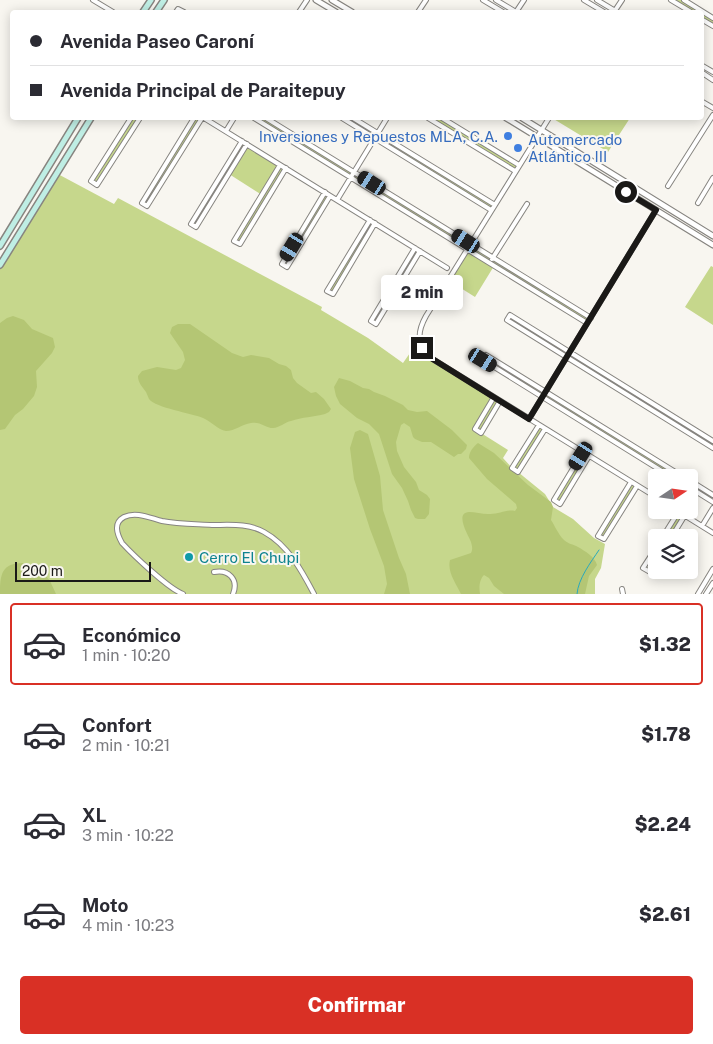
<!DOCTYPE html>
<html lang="es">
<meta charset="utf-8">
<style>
:root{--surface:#fff;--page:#f2f2f3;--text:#2b2b33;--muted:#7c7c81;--line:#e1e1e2;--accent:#d93025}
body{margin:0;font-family:"Public Sans",sans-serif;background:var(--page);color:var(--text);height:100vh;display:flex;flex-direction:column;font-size:19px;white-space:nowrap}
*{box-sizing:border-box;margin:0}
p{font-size:16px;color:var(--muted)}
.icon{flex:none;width:28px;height:28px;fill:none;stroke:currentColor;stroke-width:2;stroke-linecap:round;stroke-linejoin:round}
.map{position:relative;height:594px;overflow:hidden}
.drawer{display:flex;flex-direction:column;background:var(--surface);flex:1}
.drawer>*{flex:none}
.banner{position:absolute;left:10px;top:10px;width:694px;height:110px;border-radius:5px;box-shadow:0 2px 12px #0003;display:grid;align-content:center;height:110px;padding:0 20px;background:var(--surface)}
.needle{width:32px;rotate:77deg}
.fabs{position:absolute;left:648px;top:469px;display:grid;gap:10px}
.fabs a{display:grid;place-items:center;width:50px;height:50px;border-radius:5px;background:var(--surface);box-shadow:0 2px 12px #0003;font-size:25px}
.scale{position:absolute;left:15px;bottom:12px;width:136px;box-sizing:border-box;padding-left:5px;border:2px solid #1a1917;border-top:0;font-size:14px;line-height:18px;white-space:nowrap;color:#1a1917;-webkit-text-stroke:4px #f8f6f0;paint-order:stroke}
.end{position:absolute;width:22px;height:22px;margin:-11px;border:6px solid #1a1917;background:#fff;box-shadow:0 0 0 2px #fff}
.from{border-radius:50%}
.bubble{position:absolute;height:35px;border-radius:5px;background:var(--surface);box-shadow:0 2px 12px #0003;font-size:16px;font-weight:800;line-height:35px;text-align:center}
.car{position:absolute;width:15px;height:30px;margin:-15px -8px;border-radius:6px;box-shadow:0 0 4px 1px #0007;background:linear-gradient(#222 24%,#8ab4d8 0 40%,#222 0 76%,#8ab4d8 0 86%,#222 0)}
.banner b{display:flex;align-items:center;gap:18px;height:48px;font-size:19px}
.banner b+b{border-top:1px solid var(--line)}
.banner i{width:12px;height:12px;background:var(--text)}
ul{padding:9px 0 0;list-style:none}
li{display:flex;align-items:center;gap:15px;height:82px;margin:0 10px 8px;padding:0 10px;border:2px solid transparent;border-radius:5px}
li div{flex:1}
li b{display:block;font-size:19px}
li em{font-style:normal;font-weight:800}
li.selected{border-color:var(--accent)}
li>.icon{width:45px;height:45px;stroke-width:1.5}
.primary-button{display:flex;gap:10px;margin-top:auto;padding:10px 20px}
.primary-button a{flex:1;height:58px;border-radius:5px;background:var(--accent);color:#fff;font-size:20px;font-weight:800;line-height:58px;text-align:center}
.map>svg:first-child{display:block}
</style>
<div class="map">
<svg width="713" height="594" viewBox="0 0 713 594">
<rect width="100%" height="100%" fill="#f8f6f0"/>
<path fill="#c6d78c" d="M671,0H684L713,18V26L701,19V12H691Z
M131,118H140L97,185L91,181Z
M194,118H202L147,206L142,203Z
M254,118H266L591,318L587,323L494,266L475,297L448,280L467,249Z
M342,118H353L495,205L491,210Z
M428,118H442L519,165L515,171Z
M552,118H630L608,152Z
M242,141L286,168L240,244L234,241L262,195L229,174L196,227L191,224Z
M56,173L114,204L118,198L322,307L321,310L368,338L403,363L419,340L425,352L500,401L481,433L508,450L503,458L512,468L539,425L545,429L518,472L545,494L553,507L573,519L594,538L605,544L601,568L595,579V594H0V265Z
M325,192L330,196L287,267L282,264Z
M370,220L375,223L333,294L327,291Z
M415,248L420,251L376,324L371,321Z
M711,266L713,267V325L685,307Z
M510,315L713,441V448L507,320Z
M486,355L685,477H673L483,360Z
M583,452L589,456L560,504L554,500Z
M631,482L637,486L604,539L598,536Z
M679,511L685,515L671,537L662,538Z"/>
<path fill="#b4c674" d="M13,316L24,320L32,329L53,338L55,347L52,353L36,371L37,387L34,396L23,409L15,415L5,429L0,430V323L7,318Z
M178,324H190L232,353L243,357L251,355L269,358L279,364L286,366L291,370L293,378L297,383L311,393L316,392L324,399L331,409L329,412L325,414C314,417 302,417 291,421C285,422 279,428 273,428C266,428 260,421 251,423C242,424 235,431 226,431C218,430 211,421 203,418C191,413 156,408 149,399C148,397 147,394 146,392C142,386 138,383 138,376L142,371L157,367L176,370L181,368L185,360L183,352L170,333L172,327Z
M339,378L350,381L363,388L369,389L374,392L385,396L403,405L408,410L417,412L427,411L452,430L467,445L466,449L461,454H458L454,457L431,442H422L415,439L413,437L410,427L404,423L401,425L396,442L397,451L404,467L416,482L419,490L427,495L430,499L429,514L425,519H418L415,518L411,510L408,501L402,488L392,474L379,434L369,424L357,418L340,404L336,396L334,387Z
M360,430L368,434L380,476L383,510L399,558L406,574L410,594H384L387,584L384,566L370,529L354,479L350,448L355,432Z
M478,443L494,453L528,485L551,502L553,507L551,520C555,526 558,534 564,540C568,544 573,544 578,547C585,551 595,557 597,565L589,576L585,594H504L494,586L489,578L484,575C479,580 479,588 480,594H461C456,583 447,572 450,560L471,553C473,549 472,546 471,542C469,536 454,513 469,512C475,512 482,514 488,514C498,515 506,509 515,511L517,508L516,504L487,479L469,458C469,452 473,447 478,443Z
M26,563L41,570L50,581L56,594H0C0,573 2,562 26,563Z"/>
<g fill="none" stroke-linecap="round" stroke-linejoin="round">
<path stroke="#29a9bc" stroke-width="1" d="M577,594C578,579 591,562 599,550"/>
<defs>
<path id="minor" d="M93,0L113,12
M483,0L503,12
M496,0L516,12
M584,0L604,12
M597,0L617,12
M671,0L691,12
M684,0L713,18
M176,12L178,9L184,12
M299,12L307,0
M418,12L426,0
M516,12L524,0
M614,12L622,0
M701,19L713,26
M701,65L713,72
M701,72L713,80
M701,101L713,108
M131,118L91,181L97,185L140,118
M194,118L142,203L147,206L202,118
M204,118L447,268
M254,118L587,323
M266,118L591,318
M342,118L491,210
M353,118L495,205
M428,118L515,171
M442,118L519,165
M549,118L426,316C417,332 416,346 431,358L656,497
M226,131L234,118
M242,141L191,224L196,227L247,144
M280,165L234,241L240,244L286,168
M668,186L713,115
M325,192L282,264L287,267L330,196
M337,200L387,118
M698,203L713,178
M370,220L327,291L333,294L375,223
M415,248L371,321L376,324L420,251
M492,259L527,204
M494,397L475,429L481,433L500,401
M529,419L656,210
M539,425L512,468L518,472L545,429
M713,441L510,315L507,320L713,448
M583,452L554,500L560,504L589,456
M673,478L483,360L486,355L685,478
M689,480L713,495
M631,482L598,536L604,539L637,486
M689,487L713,502
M676,510L713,533
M702,526L713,508
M662,538L679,511
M671,538L685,515
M656,548L643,568L650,572L656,561
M214,572C228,569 239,579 233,594
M622,589L623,594
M183,594C169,589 133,555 122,543C117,534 113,523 124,517C136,511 150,518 162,521C177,524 195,524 212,525C230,525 248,523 264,532C288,545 302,571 314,594
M698,594L713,569
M706,594L713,583"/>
<path id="tertiary" d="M316,0L336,12
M332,0L352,12
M506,118L713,245
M522,118L713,236"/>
<path id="secondary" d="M143,12L151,0
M156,12L164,0
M0,246L78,118
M0,265L91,118"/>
</defs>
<use href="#minor" stroke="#878580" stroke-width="6"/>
<use href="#tertiary" stroke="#878580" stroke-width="7"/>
<use href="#secondary" stroke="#878580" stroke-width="8"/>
<use href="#minor" stroke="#fff" stroke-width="4"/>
<use href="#tertiary" stroke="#fff" stroke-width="4.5"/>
<use href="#secondary" stroke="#bfeee4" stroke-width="5"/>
</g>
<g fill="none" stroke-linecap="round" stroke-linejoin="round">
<path stroke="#1a1917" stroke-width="6" d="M422,348L431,358L529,419L656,210L626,192"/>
</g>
<g fill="#3f7fe0" stroke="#f8f6f0" stroke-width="2">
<circle cx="508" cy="136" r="5"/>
<circle cx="518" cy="148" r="5"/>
</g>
<circle fill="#0f9aa8" stroke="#f8f6f0" stroke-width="2" cx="189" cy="557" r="5"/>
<g text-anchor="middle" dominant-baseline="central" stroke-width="4" stroke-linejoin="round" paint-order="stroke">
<g font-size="15" fill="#366cbe" stroke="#f8f6f0" text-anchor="end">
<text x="498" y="136">Inversiones y Repuestos MLA, C.A.</text>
<text x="528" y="139" text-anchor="start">Automercado<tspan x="528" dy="17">Atlántico III</tspan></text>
</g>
<g font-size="15" fill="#0d838f" stroke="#f8f6f0" text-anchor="start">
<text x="199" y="557">Cerro El Chupi</text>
</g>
</g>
</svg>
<div class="fabs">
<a><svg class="needle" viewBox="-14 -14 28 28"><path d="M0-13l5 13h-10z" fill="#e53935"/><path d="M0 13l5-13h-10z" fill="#7c7c81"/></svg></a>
<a><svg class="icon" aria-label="layers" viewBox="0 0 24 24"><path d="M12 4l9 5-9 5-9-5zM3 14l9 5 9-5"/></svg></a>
</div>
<div class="scale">200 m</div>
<i class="end from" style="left:626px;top:192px"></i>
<i class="end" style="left:422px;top:348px"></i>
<div class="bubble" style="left:381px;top:275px;width:82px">2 min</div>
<i class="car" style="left:372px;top:183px;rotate:302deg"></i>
<i class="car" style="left:466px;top:241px;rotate:302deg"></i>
<i class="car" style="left:292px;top:247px;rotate:211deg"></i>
<i class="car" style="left:483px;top:360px;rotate:121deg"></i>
<i class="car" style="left:581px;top:456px;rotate:212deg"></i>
<div class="banner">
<b><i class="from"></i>Avenida Paseo Caroní</b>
<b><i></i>Avenida Principal de Paraitepuy</b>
</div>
</div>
<section class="drawer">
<ul>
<li class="selected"><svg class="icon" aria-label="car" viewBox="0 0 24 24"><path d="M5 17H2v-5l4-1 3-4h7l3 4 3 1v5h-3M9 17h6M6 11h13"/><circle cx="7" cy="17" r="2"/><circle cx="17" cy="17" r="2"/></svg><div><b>Económico</b><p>1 min · 10:20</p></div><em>$1.32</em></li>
<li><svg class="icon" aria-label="car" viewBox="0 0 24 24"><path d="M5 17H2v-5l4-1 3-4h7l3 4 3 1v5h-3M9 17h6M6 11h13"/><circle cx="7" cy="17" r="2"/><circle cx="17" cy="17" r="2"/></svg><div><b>Confort</b><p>2 min · 10:21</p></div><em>$1.78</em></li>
<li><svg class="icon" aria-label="car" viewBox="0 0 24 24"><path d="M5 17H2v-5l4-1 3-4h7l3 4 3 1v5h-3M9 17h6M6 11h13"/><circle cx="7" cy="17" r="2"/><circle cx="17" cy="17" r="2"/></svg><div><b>XL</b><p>3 min · 10:22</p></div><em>$2.24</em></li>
<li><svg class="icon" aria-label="car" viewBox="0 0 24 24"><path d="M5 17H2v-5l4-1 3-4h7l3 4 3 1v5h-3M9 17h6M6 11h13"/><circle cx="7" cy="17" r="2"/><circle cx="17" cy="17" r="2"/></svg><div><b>Moto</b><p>4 min · 10:23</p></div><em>$2.61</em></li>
</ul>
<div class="primary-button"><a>Confirmar</a></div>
</section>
